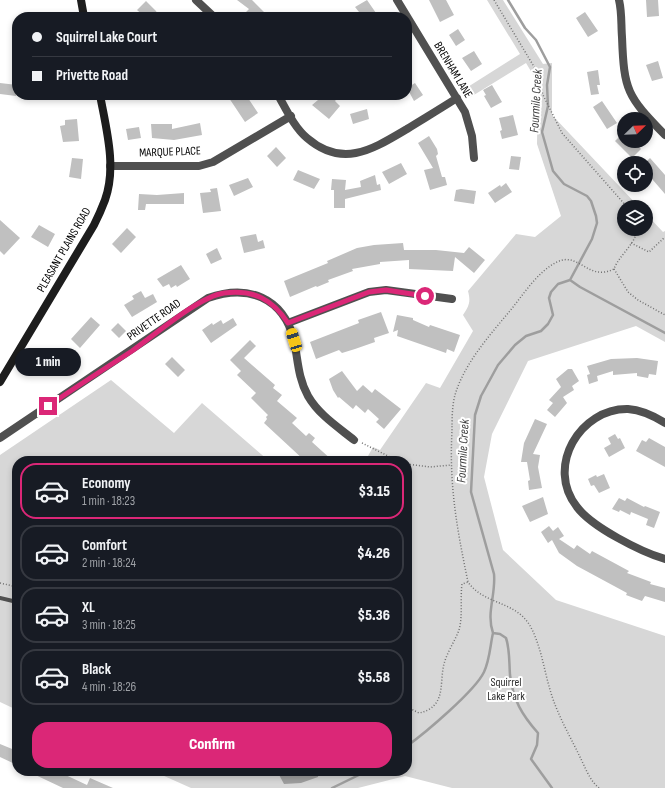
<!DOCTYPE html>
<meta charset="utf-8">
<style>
:root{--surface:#171b24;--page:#242831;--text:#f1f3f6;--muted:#9ea1a6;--line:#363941;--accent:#db2777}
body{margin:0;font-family:"Sofia Sans Condensed",sans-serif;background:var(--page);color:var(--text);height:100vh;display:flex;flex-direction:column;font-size:15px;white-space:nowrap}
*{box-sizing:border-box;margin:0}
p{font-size:13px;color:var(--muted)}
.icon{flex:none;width:22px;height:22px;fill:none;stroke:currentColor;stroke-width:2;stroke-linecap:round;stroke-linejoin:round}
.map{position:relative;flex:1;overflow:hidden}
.drawer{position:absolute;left:12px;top:456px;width:400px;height:320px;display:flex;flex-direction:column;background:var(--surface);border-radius:16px;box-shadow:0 2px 6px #0003}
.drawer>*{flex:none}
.top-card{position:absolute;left:12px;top:12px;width:400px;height:88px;border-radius:16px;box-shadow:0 2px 6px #0003;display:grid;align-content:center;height:88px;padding:0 20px;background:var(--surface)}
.needle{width:26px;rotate:67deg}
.fabs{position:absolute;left:617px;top:112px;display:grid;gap:8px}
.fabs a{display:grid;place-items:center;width:36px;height:36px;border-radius:50%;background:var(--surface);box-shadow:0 2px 6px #0003;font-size:20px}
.end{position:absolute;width:18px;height:18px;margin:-9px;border:5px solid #db2777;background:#fff;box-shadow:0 0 0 2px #fff}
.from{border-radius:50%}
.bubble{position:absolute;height:28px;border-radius:14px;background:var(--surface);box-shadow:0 2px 6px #0003;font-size:13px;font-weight:800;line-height:28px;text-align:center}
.car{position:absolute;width:12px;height:24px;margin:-12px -6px;border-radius:5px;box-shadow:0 0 3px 1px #0007;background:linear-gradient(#f5c518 24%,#345 0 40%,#f5c518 0 76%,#345 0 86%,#f5c518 0)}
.top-card b{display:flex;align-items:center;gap:14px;height:38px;font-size:15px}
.top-card b+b{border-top:1px solid var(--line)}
.top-card i{width:10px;height:10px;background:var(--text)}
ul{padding:7px 0 0;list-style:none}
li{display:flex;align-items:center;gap:12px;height:56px;margin:0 8px 6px;padding:0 12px;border:2px solid var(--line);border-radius:16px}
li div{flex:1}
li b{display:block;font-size:15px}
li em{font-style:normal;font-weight:800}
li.current{border-color:var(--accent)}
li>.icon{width:36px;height:36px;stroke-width:1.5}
.cta{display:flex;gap:8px;margin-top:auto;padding:8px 20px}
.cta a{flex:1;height:46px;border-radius:16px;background:var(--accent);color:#fff;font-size:16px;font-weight:800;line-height:46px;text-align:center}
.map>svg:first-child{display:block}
</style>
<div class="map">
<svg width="665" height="788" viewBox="0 0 665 788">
<rect width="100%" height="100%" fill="#fff"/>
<path fill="#d7d7d7" d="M487,0H503L543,64L552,63V115L639,207H624V229H646V214L663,232L665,231V342L636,326L528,361L492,434L484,477L503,550L556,600L665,636V788H452L405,776L358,788H191L153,771H407V461H373L368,456L373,447L380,450L426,383L440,388L473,331L463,315C469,306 471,302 468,291L516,234L535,237L561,216L537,144L538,83L526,63L469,98L463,90L520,54Z
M111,380L174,433L202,403L269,461H17V710L0,702V455Z"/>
<path fill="#9e9e9e" d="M277,771H319L318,777L301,783L284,784Z"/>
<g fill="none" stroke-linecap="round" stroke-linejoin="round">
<path stroke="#9e9e9e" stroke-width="2.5" d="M570,280L580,287L665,333
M493,633C486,613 496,595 494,574L471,492L475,415L481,396L498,365L515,345L526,336L541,331L548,324L553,315L549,298L551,292L558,284L570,280L592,239L597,223L596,216L591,201L587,196L564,184L553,171L542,132L548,106L547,85L550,67L536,40L525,28L508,0
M493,633L500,634L506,638C510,650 509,662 510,675C513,700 522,715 538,733L537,745L531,759L552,788
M407,746C425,733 475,691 484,672C490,659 490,646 493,633
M332,788L367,771"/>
</g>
<path fill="#c0c0c0" d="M237,0H252L264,12L260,17H251L246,12L249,9Z
M367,0L376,13L363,17L355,7Z
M429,0H446L454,15L440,22Z
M646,0H658L659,16L647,17Z
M146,1L156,11L159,17H145L137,10Z
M585,12L598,31L588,37L576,18Z
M458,29L465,40L456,46L449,35Z
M474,51L482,64L471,71L462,58Z
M658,61L663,78L652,81L646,65Z
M598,70L600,85H597L599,94L591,95L587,72Z
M0,83L17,85L16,96L0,94Z
M415,83L423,95L414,101L407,88Z
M492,85L502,102L491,108L484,96L486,95L483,90Z
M227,95H246L258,113L245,122Z
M324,95H340L335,101L340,106L329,119L312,105Z
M602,101L617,123L607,129L593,107Z
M367,109L369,119L353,124L350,114Z
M513,115L518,135L502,139L500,131L502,130L499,118Z
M77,119L79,141L63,142L60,126L65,125V120Z
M200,123L202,135L174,140L152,138L151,124H172V129Z
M139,127L141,138L128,140L126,129Z
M624,132V141H634L641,149L632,158L615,141Z
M429,136L437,149L438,154L436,156L442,177H445L447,185L430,190L424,170L433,168L418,143Z
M276,147L286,158L277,167L267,156Z
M511,156L521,157L519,170L509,169Z
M72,158L83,159L81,179L69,177Z
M650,158L665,175V194L646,172V162Z
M401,163L407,174L389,184L382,172Z
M298,170L320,179L314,189L293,180Z
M375,175L377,185L380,184L381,190L345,199V208H334V190H331L332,179L346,180L345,190L361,187L360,181Z
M248,178L253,187L234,196L229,185Z
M506,183L512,192L495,203L488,193L500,185L501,187Z
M217,188L221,211L203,213L200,193L211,192L210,189Z
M461,189L476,191L474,204L454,201L456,190Z
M184,193V204H146L145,210H138L139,194L157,195Z
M0,220L20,238L4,255L0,251Z
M39,225L55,234L48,247L31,237Z
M127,228L136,237L121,253L112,244Z
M256,234L258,242L263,240L265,248L244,253L240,237Z
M403,243L404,250H436L464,253L469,247L485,260L474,273L455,257L453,271L409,269V260L380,262V264L352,269L353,271L328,280L329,282L317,287L316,286L290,297L284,281L328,263L327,261L357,248L374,245Z
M217,248L222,259L211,264L206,254Z
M181,265L190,279L177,287L176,285L171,288L169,284L163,287L157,279Z
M141,291L145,298L153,294L157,302L132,317L124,305L134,299L132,296Z
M381,312L389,333L374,338L375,342L355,349L342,353L339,350L316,359L310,342L359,323L358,320Z
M397,315L413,318V320L429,327L430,325L460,335L454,352L447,349L446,353L397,336L398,330L393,332Z
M91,317L100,325L80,348L71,339Z
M233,318L237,325L211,343L202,330L212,323L213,325L221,320L223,324Z
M118,323L126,331L119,338L111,330Z
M250,340L256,346L244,358L275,385L273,388L282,395L277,401L297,418L292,423L306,436L309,433L315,438L312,442L333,461H305L264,423L267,419L266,417L268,415L251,398L256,393L237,375L241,371L230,360Z
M172,357L185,370L178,377L165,364Z
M637,358L658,361L656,375L649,374L648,378L637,376V373L613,375V371L597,376L598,381L589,384L587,375L590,374L587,366L611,359Z
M568,369H572L579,381L572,386L574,390L563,397L567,403L555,417L547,410L553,403L549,400L561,387L556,379Z
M342,371L357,391L363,385L372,393L375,389L401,409L384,429L376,422L379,419L368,409L365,413L356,405L353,409L339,397L338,398L333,390L329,379Z
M535,419L547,424L533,454L540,455L538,467L542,488L529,490L528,481L530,480L527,462H521L524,443Z
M615,434L618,439L620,438L625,448L609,457L604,448L611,444L608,438Z
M649,438L665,447V467L636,451L642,440L646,442Z
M604,474L610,488L599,493L594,485L591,486L588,479L596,475L597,477Z
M543,497L548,514L530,522L522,506Z
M619,498L625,501L627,498L644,507L645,506L660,512L654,528L646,525L648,519L631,512L630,515L620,510L619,512L612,509Z
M549,526L553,531L558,527L564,536L559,539L574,549L577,545L590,554L592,551L629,571L627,573L651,582L650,584L665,588V602L645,596L642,601L626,595L627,593L577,566L559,553L552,540L548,543L541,532Z
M0,744L17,751V765L0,757Z
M27,771H57L87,785L90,778L113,788H63Z"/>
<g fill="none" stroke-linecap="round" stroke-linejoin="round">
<path stroke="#727272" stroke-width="1.5" stroke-dasharray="1 2" stroke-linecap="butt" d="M494,0L536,70L543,95L562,133L627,207
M631,243L649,252L665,237
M614,269L628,292L638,300L665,315
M362,443L398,461
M407,464L430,467L451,465
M0,583L17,587
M407,707L419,713C447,707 439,683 444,664C447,652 455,641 459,630C463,616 460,599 462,584L468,582
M599,788C590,781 585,767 580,757C570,736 558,716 551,693C544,671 541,644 529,624C514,601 483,604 468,582C457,529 449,486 452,431C452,420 452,406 455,395C464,364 489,336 509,312C524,294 537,272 557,262C579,251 588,282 614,269C619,255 636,244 637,229"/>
<path stroke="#505050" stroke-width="4" d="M0,598L17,602"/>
<path stroke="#505050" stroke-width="8" d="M196,0L214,17
M397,0L465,112L472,136L474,158
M619,0C622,12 621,25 622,37C624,91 627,96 665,135
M278,95C286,109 294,127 307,138C343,169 373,149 407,129C423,119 440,109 457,98
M110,166H199L213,162L291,116
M288,323L369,292L386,290L452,299
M665,423C654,416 642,410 628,409C580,408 545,467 577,507C592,527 641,552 665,559
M0,438L208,298C248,284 283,297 294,340C298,360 298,378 308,396C319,415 338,427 354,440"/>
<path stroke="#1d1d1d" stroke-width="8" d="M81,0L84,17
M0,382L94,225C98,217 102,208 105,200C117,167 106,128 100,95"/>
</g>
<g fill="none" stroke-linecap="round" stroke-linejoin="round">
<path stroke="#db2777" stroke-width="5" d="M48,406C76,387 104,369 132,351C155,335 198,297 224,293C254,289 273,300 288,323L369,292L386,290L425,296"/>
</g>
<g text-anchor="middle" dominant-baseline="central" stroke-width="4" stroke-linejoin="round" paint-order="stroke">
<g font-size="12" fill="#000" stroke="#fff">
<text transform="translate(453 70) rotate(59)">BRENHAM LANE</text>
<text transform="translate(170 152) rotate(-2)">MARQUE PLACE</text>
<text transform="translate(64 250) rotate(-60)">PLEASANT PLAINS ROAD</text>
<text transform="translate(154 320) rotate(-35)">PRIVETTE ROAD</text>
</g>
<g font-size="12" fill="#2e2e2e" stroke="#fff">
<text x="506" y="682">Squirrel<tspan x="506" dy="14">Lake Park</tspan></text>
</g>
<g font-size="13" font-style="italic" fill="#3f3f3f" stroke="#fff">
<text transform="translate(536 101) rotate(-87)">Fourmile Creek</text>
<text transform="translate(463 451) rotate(-87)">Fourmile Creek</text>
</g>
</g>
</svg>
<div class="fabs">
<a><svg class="needle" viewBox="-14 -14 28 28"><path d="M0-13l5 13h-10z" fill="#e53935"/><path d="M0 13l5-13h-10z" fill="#9ea1a6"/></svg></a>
<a><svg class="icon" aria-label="locate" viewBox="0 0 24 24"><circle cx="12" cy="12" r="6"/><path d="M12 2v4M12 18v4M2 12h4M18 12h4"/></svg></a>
<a><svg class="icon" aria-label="layers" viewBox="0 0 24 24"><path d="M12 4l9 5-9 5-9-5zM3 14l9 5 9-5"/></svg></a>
</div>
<i class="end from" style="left:425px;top:296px"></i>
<i class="end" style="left:48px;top:406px"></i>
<div class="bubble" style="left:15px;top:348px;width:66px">1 min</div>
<i class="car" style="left:294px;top:340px;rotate:343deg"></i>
<div class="top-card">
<b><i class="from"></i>Squirrel Lake Court</b>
<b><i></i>Privette Road</b>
</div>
<section class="drawer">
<ul>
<li class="current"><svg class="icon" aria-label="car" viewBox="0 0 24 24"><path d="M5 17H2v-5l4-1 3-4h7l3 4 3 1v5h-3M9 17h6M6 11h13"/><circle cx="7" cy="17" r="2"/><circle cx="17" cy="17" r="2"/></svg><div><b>Economy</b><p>1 min · 18:23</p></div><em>$3.15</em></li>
<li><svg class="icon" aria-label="car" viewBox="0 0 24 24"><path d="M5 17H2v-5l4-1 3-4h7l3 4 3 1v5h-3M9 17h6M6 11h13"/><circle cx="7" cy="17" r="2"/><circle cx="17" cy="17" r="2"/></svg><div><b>Comfort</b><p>2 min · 18:24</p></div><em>$4.26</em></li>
<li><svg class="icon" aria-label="car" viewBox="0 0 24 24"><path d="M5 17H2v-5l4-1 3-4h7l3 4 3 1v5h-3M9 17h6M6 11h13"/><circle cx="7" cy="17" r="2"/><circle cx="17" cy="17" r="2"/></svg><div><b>XL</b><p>3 min · 18:25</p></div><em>$5.36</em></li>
<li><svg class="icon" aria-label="car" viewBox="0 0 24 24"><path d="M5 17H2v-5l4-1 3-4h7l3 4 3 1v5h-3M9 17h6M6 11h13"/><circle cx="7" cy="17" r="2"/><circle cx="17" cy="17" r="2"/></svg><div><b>Black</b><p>4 min · 18:26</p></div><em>$5.58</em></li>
</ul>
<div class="cta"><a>Confirm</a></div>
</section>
</div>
